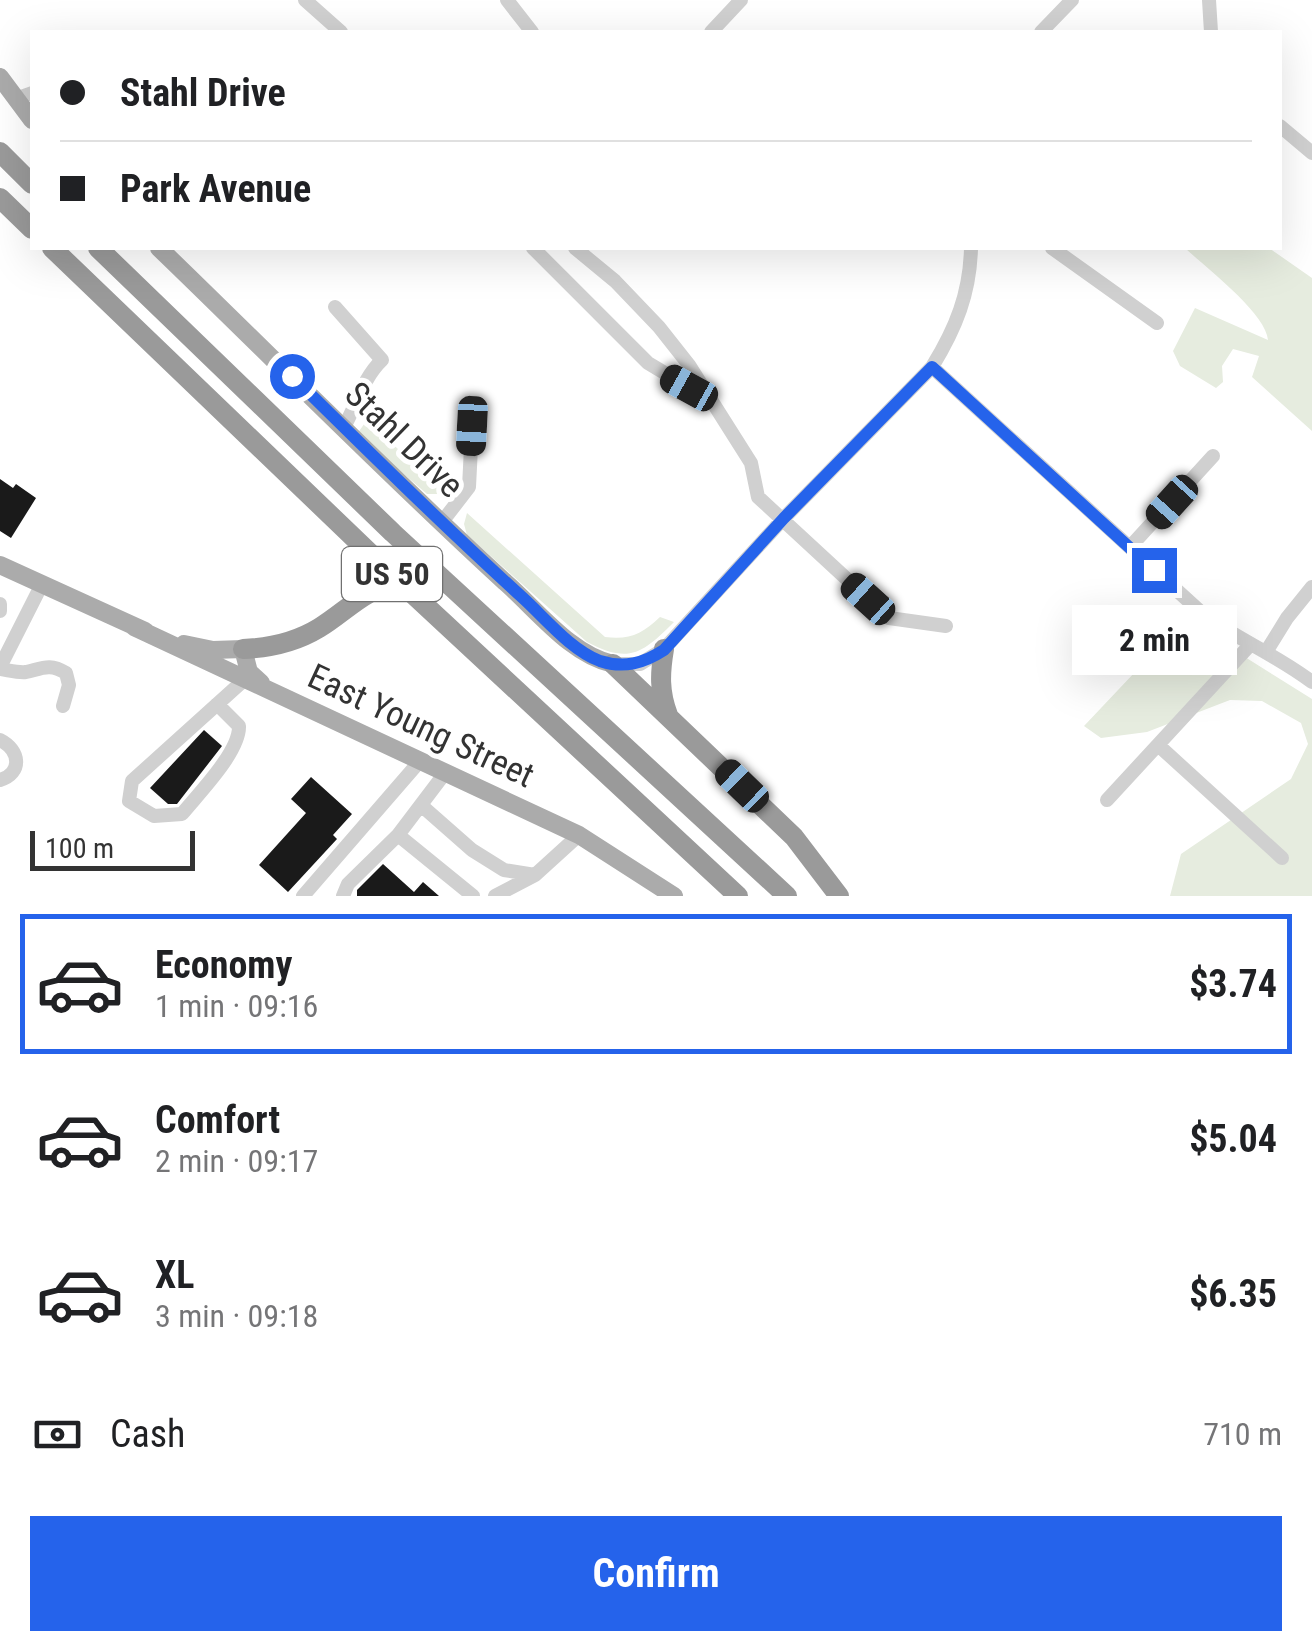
<!DOCTYPE html>
<meta charset="utf-8">
<style>
:root{--surface:#fff;--page:#f6f6f6;--text:#202124;--muted:#757577;--line:#e0e0e0;--accent:#2563eb}
body{margin:0;font-family:"Roboto Condensed",sans-serif;background:var(--page);color:var(--text);height:100vh;display:flex;flex-direction:column;font-size:38px;white-space:nowrap}
*{box-sizing:border-box;margin:0}
p{font-size:32px;color:var(--muted)}
.icon{flex:none;width:55px;height:55px;fill:none;stroke:currentColor;stroke-width:2;stroke-linecap:round;stroke-linejoin:round}
.map{position:relative;height:896px;overflow:hidden}
.side{display:flex;flex-direction:column;background:var(--surface);flex:1}
.side>*{flex:none}
.top-card{position:absolute;left:30px;top:30px;width:1252px;height:220px;border-radius:0px;box-shadow:0 10px 40px #0002;display:grid;align-content:center;height:220px;padding:0 30px;background:var(--surface)}
.scale{position:absolute;left:30px;bottom:25px;width:165px;box-sizing:border-box;padding-left:10px;border:5px solid #333;border-top:0;font-size:28px;line-height:35px;white-space:nowrap;color:#333;-webkit-text-stroke:8px #fff;paint-order:stroke}
.end{position:absolute;width:45px;height:45px;margin:-22px;border:12px solid #2563eb;background:#fff;box-shadow:0 0 0 5px #fff}
.from{border-radius:50%}
.bubble{position:absolute;height:70px;border-radius:0px;background:var(--surface);box-shadow:0 10px 40px #0002;font-size:32px;font-weight:700;line-height:70px;text-align:center}
.car{position:absolute;width:30px;height:60px;margin:-30px -15px;border-radius:12px;box-shadow:0 0 8px 2px #0007;background:linear-gradient(#222 24%,#8ab4d8 0 40%,#222 0 76%,#8ab4d8 0 86%,#222 0)}
.top-card b{display:flex;align-items:center;gap:35px;height:95px;font-size:38px}
.top-card b+b{border-top:2px solid var(--line)}
.top-card i{width:25px;height:25px;background:var(--text)}
ul{padding:18px 0 0;list-style:none}
li{display:flex;align-items:center;gap:30px;height:140px;margin:0 20px 15px;padding:0 10px;border:5px solid transparent;border-radius:0px}
li div{flex:1}
li b{display:block;font-size:38px}
li em{font-style:normal;font-weight:700}
li.current{border-color:var(--accent)}
li>.icon{width:90px;height:90px;stroke-width:1.5}
.pay{display:flex;align-items:center;gap:25px;height:110px;padding:0 30px;font-size:38px}
.pay p{margin-inline-start:auto}
.primary-button{display:flex;gap:20px;margin-top:auto;padding:20px 30px}
.primary-button a{flex:1;height:115px;border-radius:0px;background:var(--accent);color:#fff;font-size:40px;font-weight:700;line-height:115px;text-align:center}
.map>svg:first-child{display:block}
</style>
<div class="map">
<svg width="1312" height="896" viewBox="0 0 1312 896">
<rect width="100%" height="100%" fill="#fff"/>
<path fill="#e6ecdf" d="M1185,248H1269L1312,278V431L1252,377L1259,356L1233,349L1222,366L1223,382L1216,388L1180,366L1173,351L1195,308L1268,340C1266,313 1205,267 1185,248Z
M367,420L446,494H427L357,434Z
M467,513L605,637C630,640 642,634 660,617L674,622C642,654 629,664 587,642L467,535L464,524Z
M1188,616L1210,635L1312,699V896H1170L1181,854L1291,779L1308,744L1301,723L1262,701L1230,700L1147,732L1101,738L1084,726Z"/>
<path fill="#1a1a1a" d="M0,479L13,488L16,484L36,498L11,538L0,531Z
M204,730L222,746L177,804H168L150,788Z
M311,777L352,814L333,835L337,839L288,892L259,865L306,813L291,799Z
M383,864L414,892L423,882L439,896H357V890Z"/>
<g fill="none" stroke-linecap="round" stroke-linejoin="round">
<path stroke="#d0d0d0" stroke-width="14" d="M305,0L341,32
M507,0L532,32
M1209,0L1211,32
M711,32L741,0
M1041,32L1072,0
M15,99L32,93
M1280,126L1312,153
M533,248L648,363L708,399
M575,248L615,281L659,327L689,365L751,463L758,497L889,618L946,626
M1052,248L1157,323
M335,307L382,360C363,378 357,404 344,427
M932,367L1204,615C1239,640 1278,656 1312,682
M442,522L469,487L472,427
M1130,547L1213,456
M0,604V611
M1266,652L1287,618L1312,587
M613,664H640L664,649L784,518L932,367C956,328 970,293 971,248
M0,667L42,584
M0,669C8,670 18,673 26,672C43,668 50,663 66,673L69,685L63,706
M217,704L239,726C240,752 198,794 182,814L154,816L129,801L132,781L244,680
M0,740C20,750 23,773 0,780
M1158,745L1282,858
M445,773L398,835L473,896
M1107,800L1250,645
M422,806L472,850L504,870L535,875
M303,896L420,761
M343,896L348,884L398,835
M495,896L535,875L579,835"/>
<path stroke="#ababab" stroke-width="18" d="M0,77L32,120
M159,248C274,359 387,474 505,582C537,610 571,655 613,664
M0,565L145,631
M134,627L579,835L674,896
M184,644L213,650L243,649L249,672L261,683"/>
<path stroke="#9a9a9a" stroke-width="20" d="M0,152L32,184
M0,198L32,229
M52,248L401,583L738,896
M98,248L393,533L787,896
M243,649C269,648 296,642 319,628C347,611 367,586 401,583
M664,649C660,673 659,691 668,715
M613,664L794,837L839,896"/>
</g>
<g fill="none" stroke-linecap="round" stroke-linejoin="round">
<path stroke="#2563eb" stroke-width="12" d="M292,376C368,451 444,526 523,598C546,619 571,650 600,661C624,669 644,663 664,650L784,518L932,367L1154,570"/>
</g>
<g text-anchor="middle" dominant-baseline="central" stroke-width="10" stroke-linejoin="round" paint-order="stroke">
<rect fill="#fff" stroke="#707070" stroke-width="2.5" x="342" y="547" width="100" height="54" rx="8"/>
<g font-size="32" font-weight="bold" fill="#333">
<text x="392" y="574">US 50</text>
</g>
<g font-size="35" fill="#333" stroke="#fff">
<text transform="translate(404 440) rotate(44)">Stahl Drive</text>
<text transform="translate(421 726) rotate(25)">East Young Street</text>
</g>
</g>
</svg>
<div class="scale">100 m</div>
<i class="end from" style="left:292px;top:376px"></i>
<i class="end" style="left:1154px;top:570px"></i>
<div class="bubble" style="left:1072px;top:605px;width:165px">2 min</div>
<i class="car" style="left:689px;top:388px;rotate:299deg"></i>
<i class="car" style="left:472px;top:426px;rotate:183deg"></i>
<i class="car" style="left:1172px;top:502px;rotate:222deg"></i>
<i class="car" style="left:868px;top:599px;rotate:312deg"></i>
<i class="car" style="left:742px;top:786px;rotate:314deg"></i>
<div class="top-card">
<b><i class="from"></i>Stahl Drive</b>
<b><i></i>Park Avenue</b>
</div>
</div>
<section class="side">
<ul>
<li class="current"><svg class="icon" aria-label="car" viewBox="0 0 24 24"><path d="M5 17H2v-5l4-1 3-4h7l3 4 3 1v5h-3M9 17h6M6 11h13"/><circle cx="7" cy="17" r="2"/><circle cx="17" cy="17" r="2"/></svg><div><b>Economy</b><p>1 min · 09:16</p></div><em>$3.74</em></li>
<li><svg class="icon" aria-label="car" viewBox="0 0 24 24"><path d="M5 17H2v-5l4-1 3-4h7l3 4 3 1v5h-3M9 17h6M6 11h13"/><circle cx="7" cy="17" r="2"/><circle cx="17" cy="17" r="2"/></svg><div><b>Comfort</b><p>2 min · 09:17</p></div><em>$5.04</em></li>
<li><svg class="icon" aria-label="car" viewBox="0 0 24 24"><path d="M5 17H2v-5l4-1 3-4h7l3 4 3 1v5h-3M9 17h6M6 11h13"/><circle cx="7" cy="17" r="2"/><circle cx="17" cy="17" r="2"/></svg><div><b>XL</b><p>3 min · 09:18</p></div><em>$6.35</em></li>
</ul>
<div class="pay"><svg class="icon" aria-label="cash" viewBox="0 0 24 24"><path d="M3 7h18v10H3z"/><circle cx="12" cy="12" r="2"/></svg>Cash<p>710 m</p></div>
<div class="primary-button"><a>Confirm</a></div>
</section>
